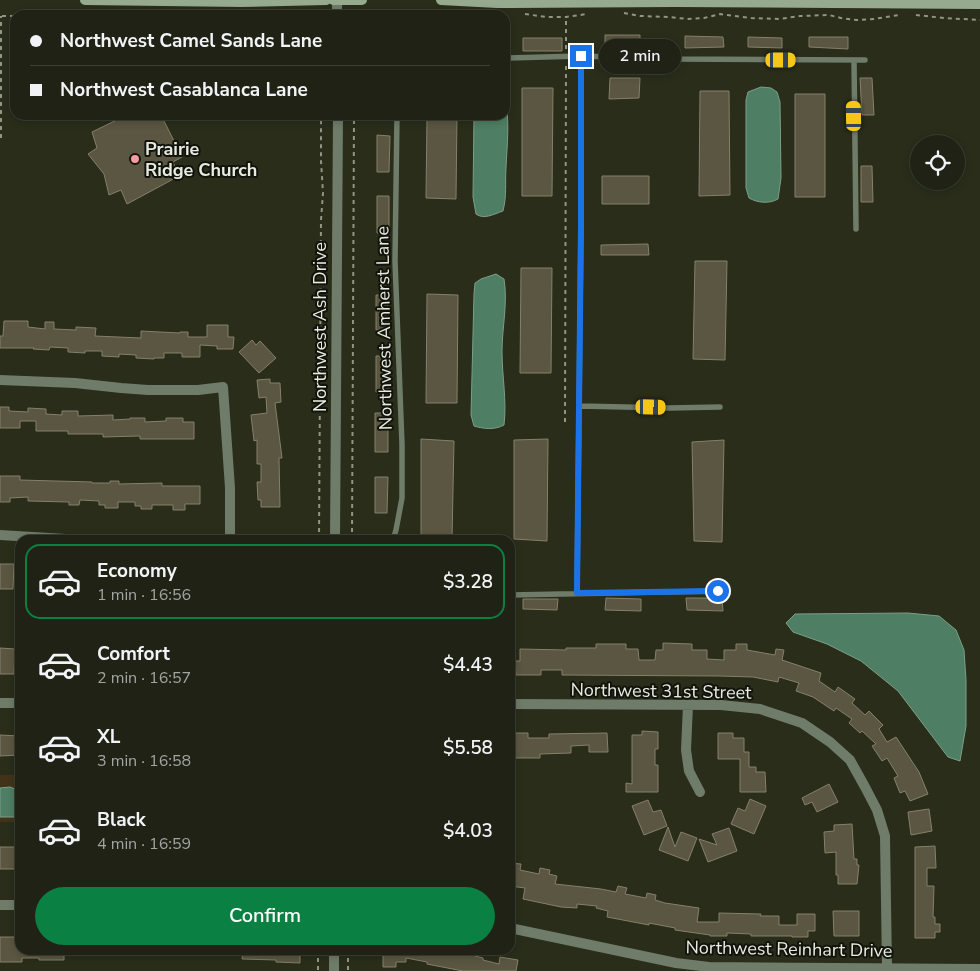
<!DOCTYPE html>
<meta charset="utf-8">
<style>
:root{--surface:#1f2214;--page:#2c2f22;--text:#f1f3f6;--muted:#a1a4a0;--line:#3c3f34;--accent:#0b8043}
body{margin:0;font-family:"Nunito Sans",sans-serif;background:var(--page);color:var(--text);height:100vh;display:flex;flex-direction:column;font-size:19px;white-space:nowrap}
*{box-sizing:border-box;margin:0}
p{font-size:16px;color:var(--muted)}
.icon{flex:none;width:28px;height:28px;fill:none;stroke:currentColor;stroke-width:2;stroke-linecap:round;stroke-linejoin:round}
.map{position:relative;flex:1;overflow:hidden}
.details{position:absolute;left:15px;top:535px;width:500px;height:420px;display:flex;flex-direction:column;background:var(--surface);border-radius:15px;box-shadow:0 2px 8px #0003,0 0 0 1px var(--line)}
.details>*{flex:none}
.hud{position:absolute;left:10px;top:10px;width:500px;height:110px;border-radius:15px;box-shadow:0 2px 8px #0003,0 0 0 1px var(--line);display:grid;align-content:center;height:110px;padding:0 20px;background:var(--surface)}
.controls{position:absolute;left:910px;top:135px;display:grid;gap:10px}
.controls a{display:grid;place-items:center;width:55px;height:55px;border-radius:50%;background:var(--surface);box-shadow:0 2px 8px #0003,0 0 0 1px var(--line);font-size:25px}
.end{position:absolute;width:22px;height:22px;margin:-11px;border:6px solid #1a73e8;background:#fff;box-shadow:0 0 0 2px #fff}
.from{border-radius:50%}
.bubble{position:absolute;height:35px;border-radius:18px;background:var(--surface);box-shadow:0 2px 8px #0003,0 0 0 1px var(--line);font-size:16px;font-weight:600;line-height:35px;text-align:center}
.car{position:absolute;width:15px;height:30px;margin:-15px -8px;border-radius:6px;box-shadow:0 0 4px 1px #0007;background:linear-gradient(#f5c518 24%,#345 0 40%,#f5c518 0 76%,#345 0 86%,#f5c518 0)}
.hud b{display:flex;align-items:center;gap:18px;height:48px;font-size:19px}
.hud b+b{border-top:1px solid var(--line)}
.hud i{width:12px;height:12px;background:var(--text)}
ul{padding:9px 0 0;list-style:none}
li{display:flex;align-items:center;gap:15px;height:75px;margin:0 10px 8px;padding:0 10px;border:2px solid transparent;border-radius:15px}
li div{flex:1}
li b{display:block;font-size:19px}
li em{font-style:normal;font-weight:600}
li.active{border-color:var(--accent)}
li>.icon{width:45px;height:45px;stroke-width:1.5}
.cta{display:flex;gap:10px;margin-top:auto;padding:10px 20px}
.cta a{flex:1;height:58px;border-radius:30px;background:var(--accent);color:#fff;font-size:20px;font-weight:600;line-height:58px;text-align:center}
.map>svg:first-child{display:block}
</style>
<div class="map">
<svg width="980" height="971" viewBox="0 0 980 971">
<rect width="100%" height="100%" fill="#292d1a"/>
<path fill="#423219" d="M0,775H20V822H0Z"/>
<path fill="#4e7e63" stroke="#7c9f88" d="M761,87L771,88L777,92L780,102L781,178L778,199C769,204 758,203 749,198L746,188V100L748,92Z
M505,97C510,120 507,145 506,168C505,184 507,195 503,211C494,214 484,220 476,214L473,197L474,115H505Z
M496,274L504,279C508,303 502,327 502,352C502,376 507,401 504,425C495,430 484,429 474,426L471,415L474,294L475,283L481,279Z
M908,613L939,616L956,630L964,650L966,680V726L960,761L948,757L898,691L861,661L827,644L793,632L786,623L795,614Z
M10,787L15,789L20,794V814L16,817H0V788Z"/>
<path fill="#5a5641" stroke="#85806a" d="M605,35H640V47H605Z
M685,36L723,37L724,47L685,48Z
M748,37L782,38V48L748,47Z
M809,37H848V49L809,47Z
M523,38H562V51H523Z
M610,78H640L639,98L609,99Z
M860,78H872L874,115H862Z
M522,88H553L552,196H522Z
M700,91H729L730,195L699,196Z
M795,94H825V197H795Z
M127,115H149L151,120L162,117L182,157L173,162L179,176L127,204L121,190L109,195L104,174L88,154L97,148L92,132Z
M427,115H457L456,199L426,198Z
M377,135L390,136L389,172H377Z
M861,166H872L873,202H861Z
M602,176H649V204H602Z
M377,196H389V233H377Z
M648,244L649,255H601V245Z
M695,261H727L725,360L693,359Z
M521,268H552L551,373H520Z
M427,294L458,295L457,403H426Z
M376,295H388V330H376Z
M4,321H28V327L45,329V322H54V329L76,330V327L96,328L95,336L141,338V331L180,333V332H188V337H207V325H228V337H234L233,349H217V346L200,345V357H182V353H164V358H154V359L136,358V355L119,354V357L102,356V351H85V353L68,352V348L50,347L49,350L33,349L34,348H0V336H3Z
M252,340L256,345L260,341L276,358L259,373L239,352Z
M376,356H389V392H376Z
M270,379V383H280L281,402L275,403L282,458H279L280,507H261V500H258L257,482H261V464H257V440L254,441L251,415L267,413L266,397L259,398L257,380Z
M0,407H9V411L28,412V408L46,409V414L62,415V411H78V416L113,415V420L130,419V418H145V422L166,421V418H183V422H194V439H140V436L103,437V434H68V431H36V421H20V428H0Z
M375,413H388V452H375Z
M421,439L454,441L452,540H421Z
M548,439L547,541L514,539V440Z
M724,440L722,542L694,541L692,442Z
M0,476H20V480L92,482V483H110V481H119V484L162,483V486H200V504H185V510H173V505H152V509H141V506H135V502H118V508H105V505H99V501L80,500L79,505H69V502L28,501V497L10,498V502H0Z
M375,477H388L387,513H375Z
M0,564H14L13,589H0Z
M606,598L641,599V611L605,610Z
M686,598H722L723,611L687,610Z
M523,599H558L557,610L523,609Z
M663,643L692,644V650H707V659L724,660V650H736V644H747V650L775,655L776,649L784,650L782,660L821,673L819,681L835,692L838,687L855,699L852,703L865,715L869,711L883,725L879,729L887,742L896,737L919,772L928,794L910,801L905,791L900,793L894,778L898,776L887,758L882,761L872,746L876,744L862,731L860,733L849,723L852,719L836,708L834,711L813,697L796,691L799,683L779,677L778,682L753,677L719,676L562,675V670H541V675H516L515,661H520V649L566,650V648H596V644H626V649H638L639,660H655L656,650H663Z
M0,648L15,649L14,674H0Z
M642,731L658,732V749H655V765H658V792H626V783L632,784V735H642Z
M512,733H528V738H549V734L607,733L608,752H589V745L571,746V753L540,754V758H515V745H513Z
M718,733H733V738H744V752H749V767H756V772H765L766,792H740V759H718Z
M0,735L20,736V755L0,756Z
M829,784L838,802L817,812L812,802L805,805L802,798Z
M750,799L766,806L754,834L731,824L738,808L745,811Z
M648,800L653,812L661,810L667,826L644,835L632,806Z
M929,809L932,831L911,835L908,812Z
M852,824L854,859H857V865H859L857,884H838V875H836V852L825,853L824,832L834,831V825Z
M668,827L675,847L681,832L697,838L688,861L659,850Z
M729,828L737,851L708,862L699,839L717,845L712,834Z
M935,846L936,868H927V886H934L933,917H935V924H940V932H935V938H915V847Z
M0,847H20V869H0Z
M510,863L521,864L520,870L539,874L540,868L550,870L549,874L557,876L555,884L601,889L616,892L618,886L627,888L625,894L646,898L647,893L656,895L655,900L665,903L699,908L697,922H719V913L761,914L760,916H779V925H797V914H815V931H808V937H792V936H751V934L727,933V936H710V935L675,930V928L649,923V925L607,917L608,911L596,908L597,906L577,904V908L561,907L523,899L525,888L510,886Z
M833,911H859V936H834Z
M0,937H20V950H64V960H39V958H22V962H0Z
M243,950H300V963L276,962V960L242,959Z
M383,950H436L456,954L457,950H470L476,951L475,956L483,958V960L499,964L500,957L518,960L516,971H463L432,965L427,964V962L406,958V962H396V967H383Z"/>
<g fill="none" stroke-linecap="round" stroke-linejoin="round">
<path stroke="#919586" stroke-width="2" stroke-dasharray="4 4" stroke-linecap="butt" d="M624,13L640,16L670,17L687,19L704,18L720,14L751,18L779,19L800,16L829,15L841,18L857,20L874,19L899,15
M525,14L546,17H566L587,14
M86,15C104,12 124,11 143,15
M201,15L222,13L245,15
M372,15L401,11L441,15
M470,15L483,13
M916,15L944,18L980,20
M2,16H15
M566,49V17
M1,138V16
M565,422L566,64
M319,540L321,220L323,193L321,161V115
M352,540L354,115
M318,950V971
M348,950V971"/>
<path stroke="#6f7c6a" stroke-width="5.5" d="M505,58L581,56L672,59L865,60
M854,60L856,229
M580,406L669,408L720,407
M393,540L396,530L402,498V445L395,261L397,115
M577,593L581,225V56
M510,595L718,591"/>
<path stroke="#6f7c6a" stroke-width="10" d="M0,380L75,383L121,388L148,390H198L223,387L230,488V540
M0,535L82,540
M0,703H20
M510,704L721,705L760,709L802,723L830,742L850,760L865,787L877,810L885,836L887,968
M688,705L686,750L689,771L700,792
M0,905H20
M510,928L676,963L709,967L980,969"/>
<path stroke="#6f7c6a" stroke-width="10" d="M337,0V15
M335,540L338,115
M334,950V971"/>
<path stroke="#95aa8e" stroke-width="10" d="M85,0L241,2L326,0
M333,0H362
M441,0L497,3L675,2L980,4"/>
</g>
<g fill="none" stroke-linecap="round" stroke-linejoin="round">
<path stroke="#1a73e8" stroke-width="6" d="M581,56V225L577,593L718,591"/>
</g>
<circle fill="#f59b9d" stroke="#12140c" stroke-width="2" cx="135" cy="159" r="5"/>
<g text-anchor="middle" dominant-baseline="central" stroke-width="4" stroke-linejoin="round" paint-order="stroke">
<g font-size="18" font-weight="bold" fill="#e8ebdf" stroke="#12140c" text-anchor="start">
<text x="145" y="149">Prairie<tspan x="145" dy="21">Ridge Church</tspan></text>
</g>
<g font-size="18" fill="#e8ebdf" stroke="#12140c">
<text transform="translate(320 327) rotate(-90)">Northwest Ash Drive</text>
<text transform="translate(384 328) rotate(-91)">Northwest Amherst Lane</text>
<text transform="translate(661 691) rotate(1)">Northwest 31st Street</text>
<text transform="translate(789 949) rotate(1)">Northwest Reinhart Drive</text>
</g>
</g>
</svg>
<div class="controls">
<a><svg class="icon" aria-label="locate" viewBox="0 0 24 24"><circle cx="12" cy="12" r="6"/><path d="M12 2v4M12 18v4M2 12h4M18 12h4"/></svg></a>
</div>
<i class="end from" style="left:718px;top:591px"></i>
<i class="end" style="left:581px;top:56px"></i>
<div class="bubble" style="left:599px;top:39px;width:82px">2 min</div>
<i class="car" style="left:781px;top:60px;rotate:90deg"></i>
<i class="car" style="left:854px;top:116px;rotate:359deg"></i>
<i class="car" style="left:651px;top:407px;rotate:91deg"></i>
<div class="hud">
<b><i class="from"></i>Northwest Camel Sands Lane</b>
<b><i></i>Northwest Casablanca Lane</b>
</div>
<section class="details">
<ul>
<li class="active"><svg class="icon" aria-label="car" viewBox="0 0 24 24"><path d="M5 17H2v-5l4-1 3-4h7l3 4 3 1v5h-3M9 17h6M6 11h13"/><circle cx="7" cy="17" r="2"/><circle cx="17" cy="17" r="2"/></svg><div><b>Economy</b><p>1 min · 16:56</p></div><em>$3.28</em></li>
<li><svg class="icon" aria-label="car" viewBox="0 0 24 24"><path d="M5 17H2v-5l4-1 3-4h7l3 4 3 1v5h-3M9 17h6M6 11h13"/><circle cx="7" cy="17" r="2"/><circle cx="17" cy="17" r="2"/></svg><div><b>Comfort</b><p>2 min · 16:57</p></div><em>$4.43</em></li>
<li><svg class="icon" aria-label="car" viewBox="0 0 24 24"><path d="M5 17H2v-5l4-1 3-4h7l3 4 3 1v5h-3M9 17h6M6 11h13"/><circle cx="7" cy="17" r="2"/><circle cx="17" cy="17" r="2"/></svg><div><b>XL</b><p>3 min · 16:58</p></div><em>$5.58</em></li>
<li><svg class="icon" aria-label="car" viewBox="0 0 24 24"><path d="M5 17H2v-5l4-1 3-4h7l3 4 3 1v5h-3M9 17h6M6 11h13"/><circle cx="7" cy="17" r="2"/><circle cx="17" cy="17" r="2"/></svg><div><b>Black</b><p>4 min · 16:59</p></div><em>$4.03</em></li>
</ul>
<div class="cta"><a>Confirm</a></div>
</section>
</div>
